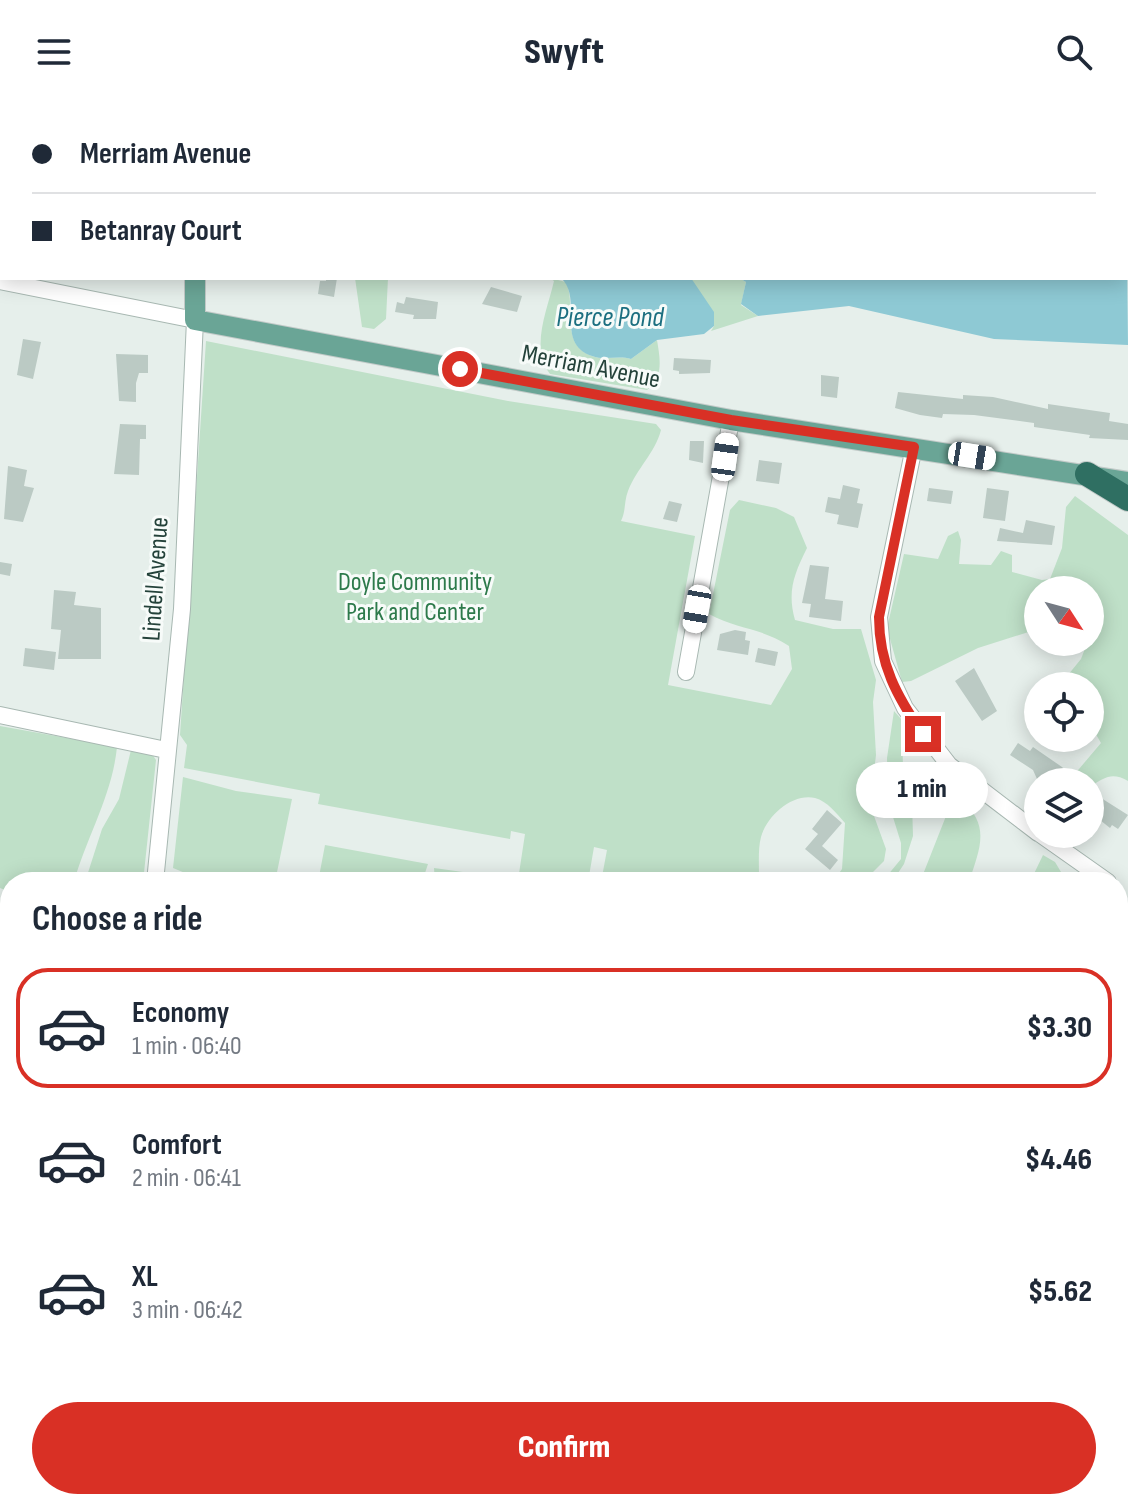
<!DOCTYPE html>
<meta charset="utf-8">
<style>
:root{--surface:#fff;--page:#f6f6f7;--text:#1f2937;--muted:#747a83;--line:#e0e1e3;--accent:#d93025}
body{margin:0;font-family:"Sofia Sans Condensed",sans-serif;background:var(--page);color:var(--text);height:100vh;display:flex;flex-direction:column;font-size:30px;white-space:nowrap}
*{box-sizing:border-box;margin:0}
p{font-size:26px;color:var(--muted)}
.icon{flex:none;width:44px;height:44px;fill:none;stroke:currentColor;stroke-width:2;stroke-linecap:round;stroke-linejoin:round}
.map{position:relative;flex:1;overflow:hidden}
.sheet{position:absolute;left:0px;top:768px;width:1128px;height:638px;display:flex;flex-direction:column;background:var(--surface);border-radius:32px 32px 0 0;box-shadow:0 4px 20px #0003}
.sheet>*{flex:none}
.banner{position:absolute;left:0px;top:0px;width:1128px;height:176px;box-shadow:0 4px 20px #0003;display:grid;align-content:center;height:176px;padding:0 32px;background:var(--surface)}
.needle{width:52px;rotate:126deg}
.buttons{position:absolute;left:1024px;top:472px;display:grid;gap:16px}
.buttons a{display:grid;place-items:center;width:80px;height:80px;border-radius:50%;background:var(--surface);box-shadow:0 4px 20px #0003;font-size:40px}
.end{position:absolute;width:36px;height:36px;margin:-18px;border:10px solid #d93025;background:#fff;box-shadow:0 0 0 4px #fff}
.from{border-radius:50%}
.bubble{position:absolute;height:56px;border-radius:28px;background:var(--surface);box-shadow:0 4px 20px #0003;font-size:26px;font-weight:800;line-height:56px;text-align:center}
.car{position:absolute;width:24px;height:48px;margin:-24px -12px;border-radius:10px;box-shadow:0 0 6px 2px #0007;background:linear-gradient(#fff 24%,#345 0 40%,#fff 0 76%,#345 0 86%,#fff 0)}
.banner b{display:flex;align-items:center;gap:28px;height:76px;font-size:30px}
.banner b+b{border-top:2px solid var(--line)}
.banner i{width:20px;height:20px;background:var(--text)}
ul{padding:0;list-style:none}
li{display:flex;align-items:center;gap:24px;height:120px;margin:0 16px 12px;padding:0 16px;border:4px solid transparent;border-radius:32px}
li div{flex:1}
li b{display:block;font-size:30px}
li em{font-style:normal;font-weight:800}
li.on{border-color:var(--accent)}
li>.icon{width:72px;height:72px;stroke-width:1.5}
h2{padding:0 32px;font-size:36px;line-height:96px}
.primary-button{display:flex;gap:16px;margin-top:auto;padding:16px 32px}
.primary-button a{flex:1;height:92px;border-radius:48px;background:var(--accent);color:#fff;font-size:32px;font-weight:800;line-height:92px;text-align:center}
header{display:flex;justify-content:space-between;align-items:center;height:104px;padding:0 32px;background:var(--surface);font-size:36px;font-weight:800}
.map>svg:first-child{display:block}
</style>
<header><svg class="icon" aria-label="menu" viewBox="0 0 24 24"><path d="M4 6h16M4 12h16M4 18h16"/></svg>Swyft<svg class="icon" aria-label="search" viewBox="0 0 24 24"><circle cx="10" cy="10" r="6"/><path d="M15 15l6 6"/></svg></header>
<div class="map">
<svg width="1128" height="1405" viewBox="0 0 1128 1405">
<rect width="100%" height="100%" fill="#e6efeb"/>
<path fill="#bfe0c8" d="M355,174H388L386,215L374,225L362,223Z
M550,174L566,178C577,202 559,240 592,252C605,257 618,251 631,255L657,236C660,254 664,274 647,286L550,270C530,244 547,207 554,177Z
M691,174H739L746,178L741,201L758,212L711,227L714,222Z
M206,237L508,297L656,320L661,326C655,349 637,364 628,387C624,397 626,407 621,417L695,432L668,581L771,601L792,565L789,542C760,523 738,526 709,510L730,406L739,396L776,404L794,413L807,444C794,470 787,488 795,516L833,525H861L876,576L873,598L876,651L870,701L886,745L884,757L863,778H833L842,765L845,719C837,710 827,697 815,694C792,689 767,712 761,733C758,744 759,760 759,772L764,778H601L607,746L594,743L588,778H511L518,776L525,730L511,727L510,735L318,700L320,690L184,664L187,641L180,631Z
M1075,392L1128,431V677C1112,668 1105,673 1090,683V678H1068L1101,639L1090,620V582H1059L1081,555L1086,542L1083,538H1090V486H1038V525L978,544L911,577L902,578L887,524L904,450L938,455L948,432L958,427L961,436L959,460L991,461L1001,447L1012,451V468L1042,476L1050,475L1062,444L1066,403Z
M894,607L902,616L903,665L912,699L913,732L904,760L892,778H882L901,755V739L888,697L887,654Z
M0,622L117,643C112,692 87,732 74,778H10V788L0,784Z
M131,646L152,650L156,656L143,778H85L102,725L119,695Z
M183,673L236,687L292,695L275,778H207L173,764Z
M961,696C991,721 980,744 969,778H920L948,707Z
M325,741L428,760L422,778L376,776V773L332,768L329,778H318Z
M1043,751L1055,758L1067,778H1030Z
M434,764L506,774L505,778H465L438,773L435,778Z
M10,887V1166L0,1162V889Z
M1118,937L1128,939V1165L1118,1182Z
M0,1180L10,1184V1396H995L989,1405H0Z"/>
<path fill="#8ec9d4" d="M342,0H470L471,2H343Z
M537,0H1111L540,2Z
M1126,45L1128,241L994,235L849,202L758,212L741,200L746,178L739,174H1126Z
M561,174H691L714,208V222L704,230L657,236L631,255C618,251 605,257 592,252C554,239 584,195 561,174Z"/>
<path fill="#bbcac4" d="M326,174H337L334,193L318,190L320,177H326Z
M491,183L522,192L517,208L482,200Z
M406,193L438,198L436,215H413L414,211L395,208L397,198L404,200Z
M23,235L41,238L33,275L17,271Z
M116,250L148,251V269H139L136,279V298L119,297Z
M674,254L711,256L710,269L679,270V267L673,266Z
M821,271L839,273L837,294L821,292Z
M898,288L963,295V291L993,293L1048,305V300L1110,309L1109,317L1128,320V336L1089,334L1090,331L1034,323V319L974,311L943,310L942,314L920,311L895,304Z
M120,320L146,321V335H140L139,371L114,370Z
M690,337H704L703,359L689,356Z
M759,356L782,359L779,380L756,377Z
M8,362L27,366L24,382L34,384L23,418L4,415Z
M843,381L860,385L857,399L863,400L858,424L837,420L839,411L825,408L828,393L840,395Z
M929,384L953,387L951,400L927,397Z
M987,384L1009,387L1005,417L983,414Z
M669,397L682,400L677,418L663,415Z
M1026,416L1055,422L1052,441L997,437L1000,424L1023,429Z
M0,458L12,460L10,472L0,470Z
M810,461L829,463L825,495L843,497L841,517L809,513L811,500L802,499Z
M54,486L76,488L74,501L101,504V555H58L61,526L51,525Z
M735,526L746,528L745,536L750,537L748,551L717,546L720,530Z
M25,544L56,548L54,566L23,562Z
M758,544L778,548L775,562L755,558Z
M974,564L997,607L982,617L955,577Z
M1018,639L1030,647L1033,643L1062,663L1070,671L1065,678L1037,675L1033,666L1010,651Z
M1090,687L1128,711L1118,725L1112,721L1110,724L1090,708Z
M827,706L842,719L822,742L838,756L830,766L805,745L818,730L812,725Z"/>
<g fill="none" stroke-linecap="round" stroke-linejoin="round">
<defs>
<path id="minor" d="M33,2V0
M0,159L2,149
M0,177L195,216L182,505L155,778
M914,343L879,513L883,557L905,604L949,661L1038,729
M686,568L731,316
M0,611L166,646
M1040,730L1108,778
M0,1168L10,1172
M0,1312L10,1302
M750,1396L760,1405"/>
<path id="major" d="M194,2V0
M195,174V216L731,316L1128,378"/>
<path id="highway" d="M1087,370L1128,395
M1118,1223L1128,1205
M1118,1274L1128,1255
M1015,1405L1020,1396
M1048,1405L1053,1396"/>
</defs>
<use href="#minor" stroke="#a8b8b2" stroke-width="18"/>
<use href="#major" stroke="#c2cac8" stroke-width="22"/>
<use href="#highway" stroke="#c2cac8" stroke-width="26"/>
<use href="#minor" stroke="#fff" stroke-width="16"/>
<use href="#major" stroke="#6aa596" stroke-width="20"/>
<use href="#highway" stroke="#2f6f62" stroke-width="24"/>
</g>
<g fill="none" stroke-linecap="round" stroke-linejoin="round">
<path stroke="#d93025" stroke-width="10" d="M460,265L731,316L914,343L879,513C879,560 897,593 923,630"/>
</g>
<g text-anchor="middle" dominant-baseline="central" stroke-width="6" stroke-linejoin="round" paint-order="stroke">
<g font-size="26" fill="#24423a" stroke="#f7fbf9">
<text transform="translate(591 263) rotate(11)">Merriam Avenue</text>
<text transform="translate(156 475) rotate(-86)">Lindell Avenue</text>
</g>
<g font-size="26" fill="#2d7a4b" stroke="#f7fbf9">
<text x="415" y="478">Doyle Community<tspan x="415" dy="30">Park and Center</tspan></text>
</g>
<g font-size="28" font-style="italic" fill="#1c6f80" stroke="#f7fbf9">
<text x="610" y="213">Pierce Pond</text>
</g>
</g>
</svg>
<div class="buttons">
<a><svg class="needle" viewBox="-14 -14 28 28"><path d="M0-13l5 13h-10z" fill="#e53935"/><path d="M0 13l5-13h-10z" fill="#747a83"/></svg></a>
<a><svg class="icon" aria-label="locate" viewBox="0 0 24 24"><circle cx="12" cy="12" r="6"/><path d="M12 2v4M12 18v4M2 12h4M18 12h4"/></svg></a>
<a><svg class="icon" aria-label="layers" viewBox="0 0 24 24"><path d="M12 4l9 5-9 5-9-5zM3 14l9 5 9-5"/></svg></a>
</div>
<i class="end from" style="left:460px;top:265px"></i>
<i class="end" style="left:923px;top:630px"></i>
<div class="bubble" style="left:856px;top:658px;width:132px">1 min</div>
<i class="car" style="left:972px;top:352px;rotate:99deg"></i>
<i class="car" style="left:725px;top:353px;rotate:8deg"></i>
<i class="car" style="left:697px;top:505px;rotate:190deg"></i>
<div class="banner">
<b><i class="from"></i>Merriam Avenue</b>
<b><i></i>Betanray Court</b>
</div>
<section class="sheet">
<h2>Choose a ride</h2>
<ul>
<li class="on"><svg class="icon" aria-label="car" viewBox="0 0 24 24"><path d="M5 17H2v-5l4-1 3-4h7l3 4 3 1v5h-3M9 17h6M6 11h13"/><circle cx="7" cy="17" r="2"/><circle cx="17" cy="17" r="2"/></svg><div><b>Economy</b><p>1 min · 06:40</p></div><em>$3.30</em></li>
<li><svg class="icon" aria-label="car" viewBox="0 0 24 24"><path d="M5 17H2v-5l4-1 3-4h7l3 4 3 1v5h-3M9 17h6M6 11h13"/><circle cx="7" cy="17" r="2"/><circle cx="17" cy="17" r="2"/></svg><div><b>Comfort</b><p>2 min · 06:41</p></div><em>$4.46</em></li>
<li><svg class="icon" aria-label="car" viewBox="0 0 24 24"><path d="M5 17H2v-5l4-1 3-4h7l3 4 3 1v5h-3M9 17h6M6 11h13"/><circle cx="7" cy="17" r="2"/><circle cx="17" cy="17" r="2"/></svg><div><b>XL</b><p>3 min · 06:42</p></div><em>$5.62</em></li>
</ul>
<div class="primary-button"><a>Confirm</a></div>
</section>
</div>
